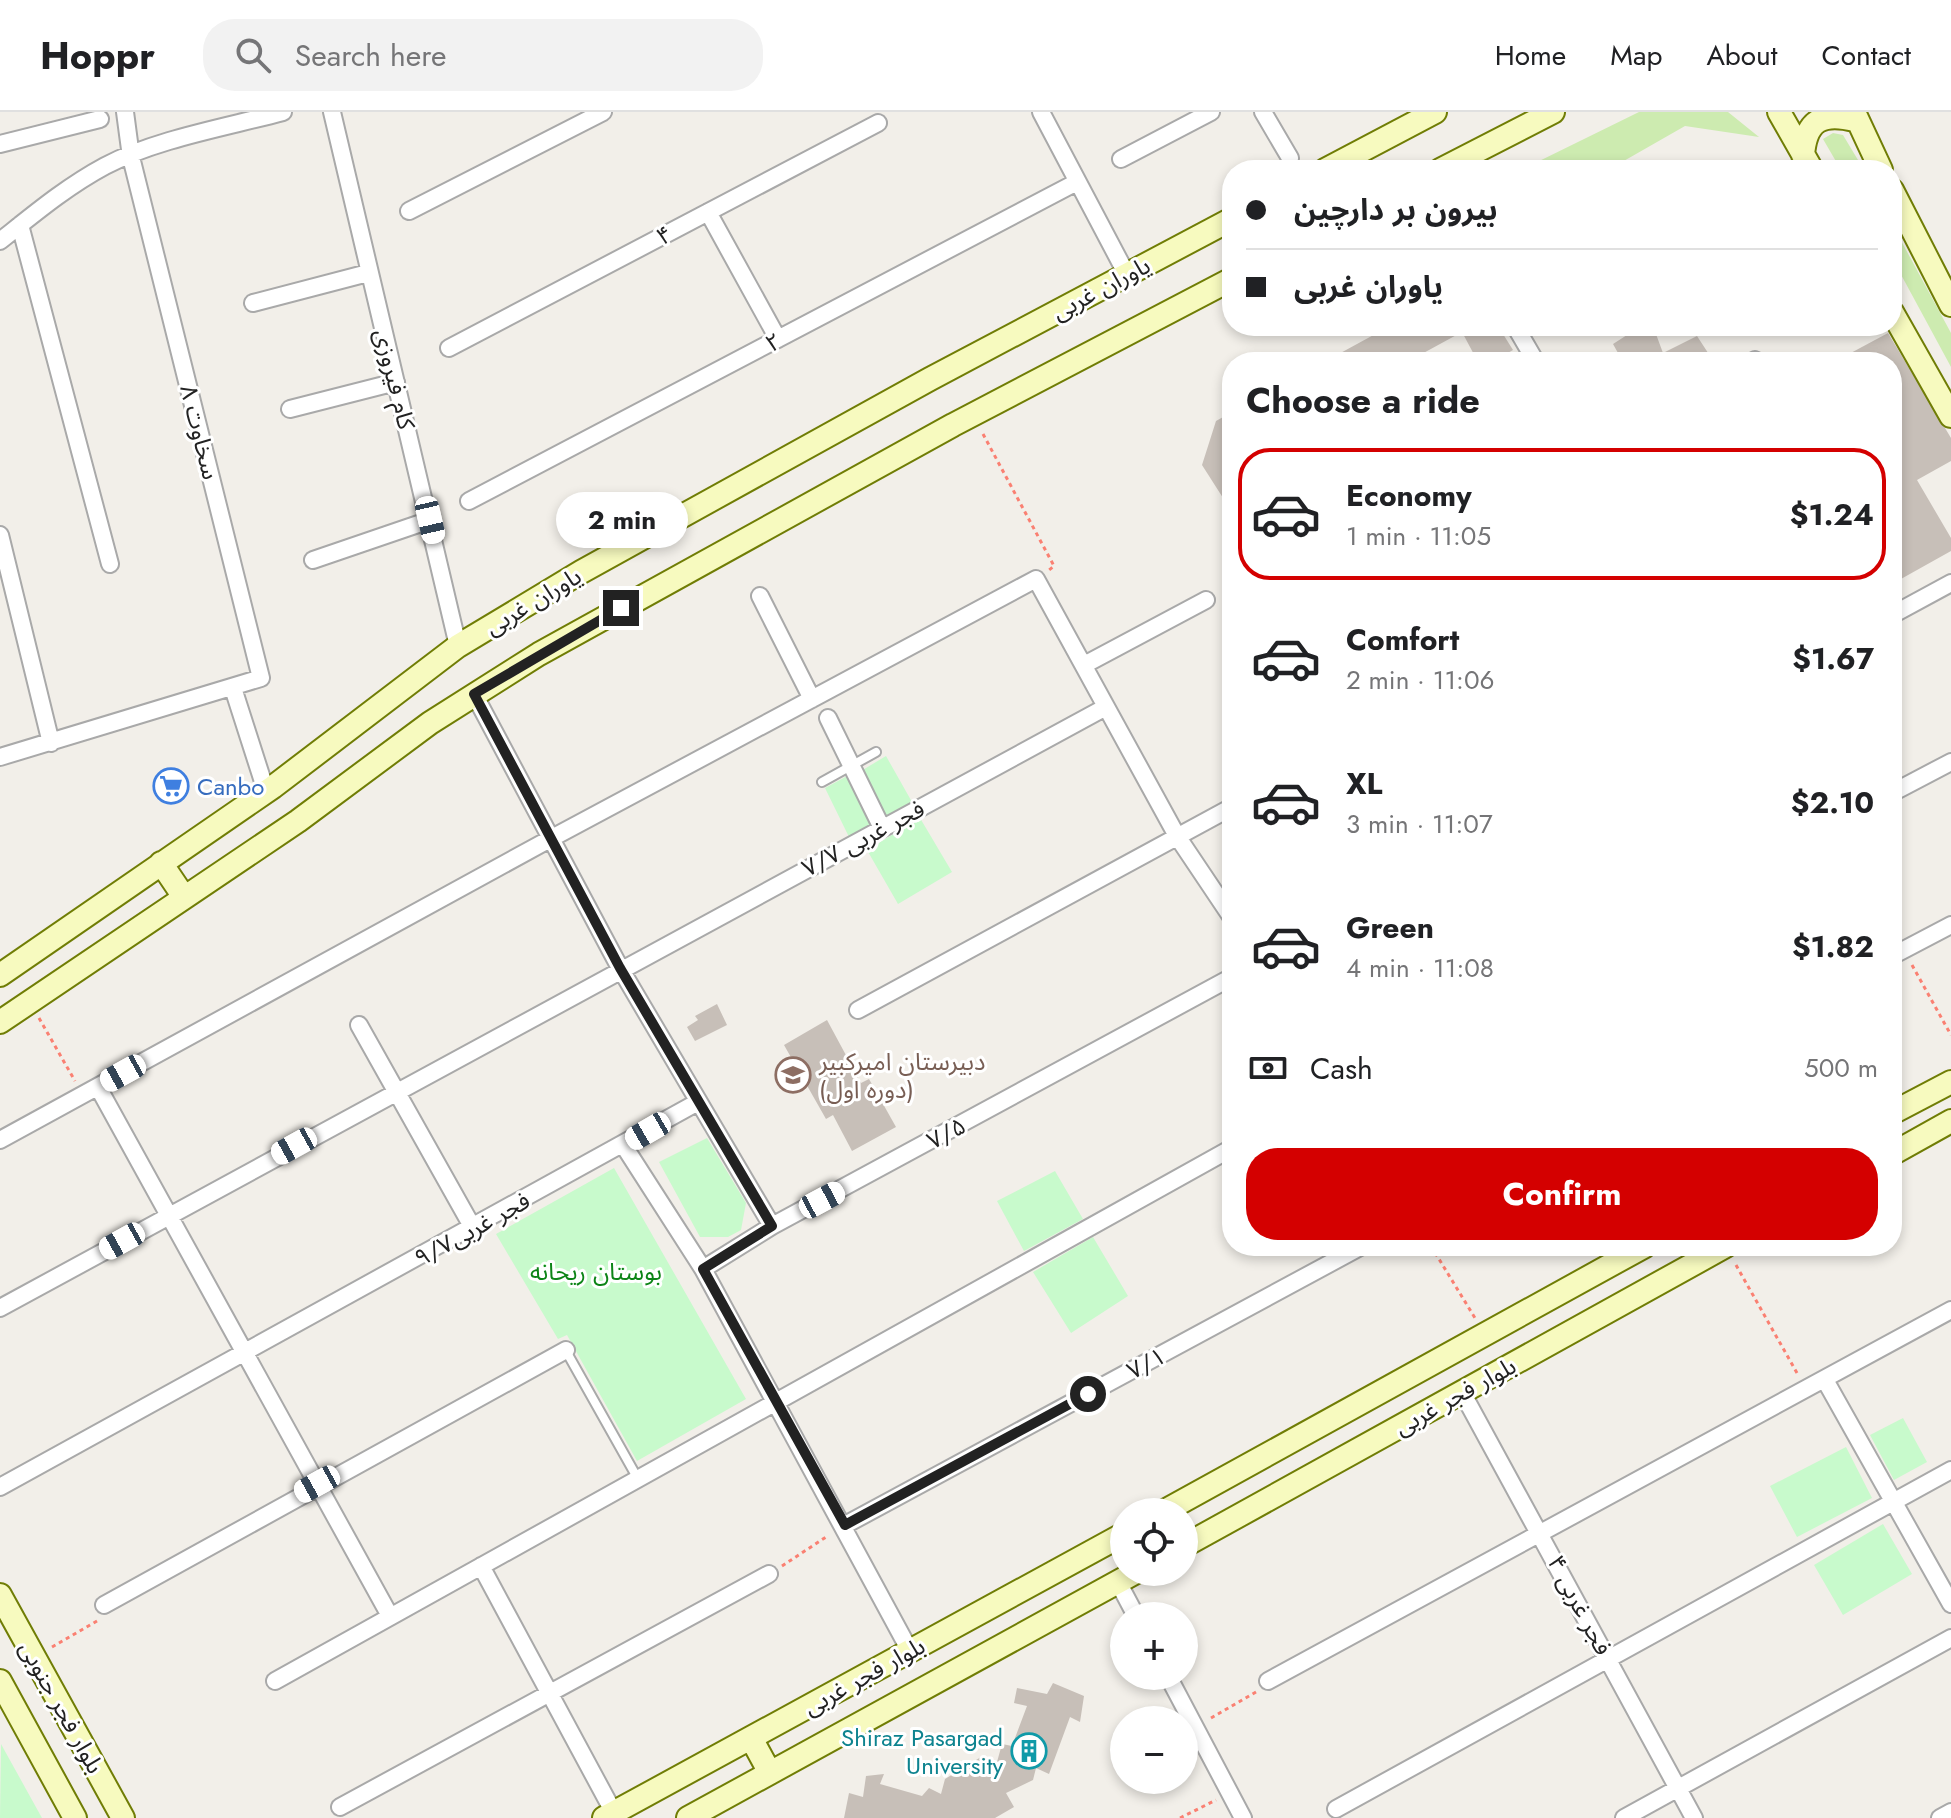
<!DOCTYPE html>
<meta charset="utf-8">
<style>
:root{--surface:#fff;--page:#f2f2f2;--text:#202124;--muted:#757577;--line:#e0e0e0;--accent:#d40000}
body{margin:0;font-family:Jost,"Noto Sans Arabic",sans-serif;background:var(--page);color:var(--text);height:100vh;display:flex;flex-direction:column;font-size:30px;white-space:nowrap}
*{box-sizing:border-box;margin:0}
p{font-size:26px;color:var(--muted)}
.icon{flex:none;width:44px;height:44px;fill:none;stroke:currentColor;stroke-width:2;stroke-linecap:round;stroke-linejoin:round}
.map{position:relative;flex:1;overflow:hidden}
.panel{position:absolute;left:1222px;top:240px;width:680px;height:904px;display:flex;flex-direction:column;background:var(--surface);border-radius:32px;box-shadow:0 4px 12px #0003}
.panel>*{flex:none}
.guide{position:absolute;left:1222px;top:48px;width:680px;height:176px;border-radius:32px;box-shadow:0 4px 12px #0003;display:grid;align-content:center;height:176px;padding:0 24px;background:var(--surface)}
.tools{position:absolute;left:1110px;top:1386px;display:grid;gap:16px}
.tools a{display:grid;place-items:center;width:88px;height:88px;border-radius:50%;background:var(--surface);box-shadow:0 4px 12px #0003;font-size:40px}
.end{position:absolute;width:36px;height:36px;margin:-18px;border:10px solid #222;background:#fff;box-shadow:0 0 0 4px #fff}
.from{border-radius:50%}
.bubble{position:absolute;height:56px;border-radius:28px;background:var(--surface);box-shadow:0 4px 12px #0003;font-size:26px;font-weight:700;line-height:56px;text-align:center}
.car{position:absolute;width:24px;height:48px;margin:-24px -12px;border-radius:10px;box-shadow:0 0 6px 2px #0007;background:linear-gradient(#fff 24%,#345 0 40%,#fff 0 76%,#345 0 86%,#fff 0)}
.guide b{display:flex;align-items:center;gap:28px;height:76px;font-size:30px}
.guide b+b{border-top:2px solid var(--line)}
.guide i{width:20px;height:20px;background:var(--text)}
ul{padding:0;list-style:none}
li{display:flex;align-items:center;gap:24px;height:132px;margin:0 16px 12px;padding:0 8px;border:4px solid transparent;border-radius:32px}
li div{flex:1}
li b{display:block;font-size:30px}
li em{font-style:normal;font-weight:700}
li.selected{border-color:var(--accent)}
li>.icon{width:72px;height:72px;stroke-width:1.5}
h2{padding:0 24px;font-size:36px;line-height:96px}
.pay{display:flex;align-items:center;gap:20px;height:88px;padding:0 24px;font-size:30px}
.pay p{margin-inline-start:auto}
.primary-button{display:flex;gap:16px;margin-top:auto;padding:16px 24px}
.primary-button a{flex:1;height:92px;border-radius:32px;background:var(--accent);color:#fff;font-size:32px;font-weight:700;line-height:92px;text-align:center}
header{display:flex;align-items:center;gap:48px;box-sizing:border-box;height:112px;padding:0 40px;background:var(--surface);border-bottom:2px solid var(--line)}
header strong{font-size:38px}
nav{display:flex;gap:44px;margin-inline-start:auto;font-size:28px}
.search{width:560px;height:72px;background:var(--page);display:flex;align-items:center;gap:20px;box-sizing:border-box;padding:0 28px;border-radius:32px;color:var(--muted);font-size:30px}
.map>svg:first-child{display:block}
</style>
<header>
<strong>Hoppr</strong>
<div class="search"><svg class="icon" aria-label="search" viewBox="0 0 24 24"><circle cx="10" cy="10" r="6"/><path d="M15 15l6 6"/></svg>Search here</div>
<nav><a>Home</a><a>Map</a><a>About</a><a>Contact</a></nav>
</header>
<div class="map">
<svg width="1951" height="1706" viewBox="0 0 1951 1706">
<rect width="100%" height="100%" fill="#f2efe9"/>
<path fill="#cdebb0" d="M1639,0H1728L1759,25L1685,14L1608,58H1521Z
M1833,21L1843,23L1864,58H1841L1823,27Z
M1892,112L1951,221V255L1892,146Z"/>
<path fill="#c8facc" d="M886,644L912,690L886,705L861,659Z
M849,663L874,712L849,725L825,676Z
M920,706L952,760L898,792L867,738Z
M707,1026L746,1091L741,1118L728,1125H700L659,1050Z
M614,1056L746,1287L637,1349L567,1223L558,1227L496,1122Z
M1055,1059L1083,1107L1024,1139L997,1089Z
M1093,1125L1128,1184L1071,1221L1033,1160Z
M1903,1306L1927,1350L1894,1368L1870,1323Z
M1846,1335L1872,1386L1797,1425L1770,1374Z
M1883,1412L1912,1462L1843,1503L1814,1453Z
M1,1632L42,1706H0Z"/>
<path fill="#c7bfb8" d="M1390,214H1498L1513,238L1492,250H1478L1462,220L1407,250H1324Z
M1641,214H1653L1663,241L1697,224L1714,250H1623L1613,232Z
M1888,221L1951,326V349L1917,368L1951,426V439L1892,472V250H1834Z
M1232,300V400L1202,353L1216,309Z
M717,892L727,913L695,929L687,915L698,908L695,904Z
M827,908L861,971L869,967L896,1015L852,1039L833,1003L826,1007L784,933Z
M1053,1571L1084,1584L1080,1610L1070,1605L1049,1662L1036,1656L1033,1668L1006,1681L1014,1695L995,1706H844L849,1681L863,1685L866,1664L884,1662L880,1672L922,1684L929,1676L941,1682L945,1667L981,1645L997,1650L1002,1632L1012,1634L1027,1594L1014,1591L1017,1576L1047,1582Z"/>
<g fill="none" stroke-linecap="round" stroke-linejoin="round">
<defs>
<path id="service" d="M822,670L876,640
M566,1239L638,1367"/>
<path id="minor" d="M332,0L458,534
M1041,0L1127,163
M1263,0L1290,46
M0,32L100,7
M1121,47L1211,0
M409,99L603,0
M708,100L778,227
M20,113L110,452
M0,129C34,102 66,75 105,54C156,27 227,15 283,0
M253,191L368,161
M1515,214L1536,250
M449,236L878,11
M1752,250L1755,248
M290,297L396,270
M469,389L1077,70
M0,423L51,631
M313,448L430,408
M760,484L812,587
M1892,503L1951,471
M1084,553L1206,488
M233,576L266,679
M474,582L620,856L772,1114
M828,606L882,716
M0,645L261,566L131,45L125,0
M1892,681L1951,650
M1892,844L1951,813
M858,898L1232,695
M359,913L473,1116
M98,975L390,1504
M0,1028L550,727L1036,467L1177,724L1232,806
M624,1034L703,1157L910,1539
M703,1157L772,1114L1232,865
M0,1196L1106,595
M1825,1268L1951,1492
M1463,1282L1694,1706
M0,1375L698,990
M845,1413L1362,1134
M481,1454L614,1701
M1118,1470L1136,1504
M104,1493L566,1238
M1168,1564L1243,1706
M275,1569L1232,1036
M1268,1569L1951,1198
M340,1695L769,1462
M1336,1697L1951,1358
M1624,1706L1951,1526
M1940,1706L1951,1700"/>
<path id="secondary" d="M1779,0L1812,58
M1854,0L1881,58
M1803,43C1806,8 1822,0 1855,8
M1325,58L1435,0
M1440,58L1553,0
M1892,78L1951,193
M1892,200L1951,304
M161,751L184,785
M0,863L273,675L458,534L581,460L930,267L1232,107
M0,910L298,709L430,611L539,542L953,313L1232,167
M1892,1001L1951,970
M1892,1042L1951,1009
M1163,1400L1645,1134
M1184,1434L1726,1134
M0,1483L123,1706
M0,1569L75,1706
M751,1626L770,1661
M604,1706L1124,1422
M688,1706L1136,1460"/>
</defs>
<use href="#service" stroke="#a9a9a9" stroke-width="12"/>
<use href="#minor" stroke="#a9a9a9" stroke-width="20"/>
<use href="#secondary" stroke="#707d05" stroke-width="26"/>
<path stroke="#fa8072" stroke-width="3" stroke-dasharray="4 4" stroke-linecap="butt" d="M983,322L1054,454L1049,458
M1912,853L1951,923
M39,906L75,969
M1431,1134L1475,1206
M1736,1153L1797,1261
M782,1454L826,1425
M52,1535L97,1509
M1211,1606L1256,1580
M1180,1706L1216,1688"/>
<use href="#service" stroke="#fff" stroke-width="8"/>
<use href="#minor" stroke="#fff" stroke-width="16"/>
<use href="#secondary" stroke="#f7fabf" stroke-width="22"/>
</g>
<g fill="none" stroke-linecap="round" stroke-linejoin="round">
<path stroke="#222" stroke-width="10" d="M621,496L474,582L620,856L772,1114L703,1157L845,1413L1088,1282"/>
</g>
<defs>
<symbol id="supermarket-ring" viewBox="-11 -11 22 22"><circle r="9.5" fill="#fff" stroke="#3f7fe0" stroke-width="1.5"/><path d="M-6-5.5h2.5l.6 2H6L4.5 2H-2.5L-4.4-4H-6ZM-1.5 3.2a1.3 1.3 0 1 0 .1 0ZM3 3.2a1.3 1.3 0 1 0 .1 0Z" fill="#3f7fe0"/></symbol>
<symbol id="school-ring" viewBox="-11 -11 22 22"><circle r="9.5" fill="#fff" stroke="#8d6e63" stroke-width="1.5"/><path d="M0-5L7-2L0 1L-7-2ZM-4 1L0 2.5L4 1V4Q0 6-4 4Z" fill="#8d6e63"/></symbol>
<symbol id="building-ring" viewBox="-11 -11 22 22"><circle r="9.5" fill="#fff" stroke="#0f9aa8" stroke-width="1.5"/><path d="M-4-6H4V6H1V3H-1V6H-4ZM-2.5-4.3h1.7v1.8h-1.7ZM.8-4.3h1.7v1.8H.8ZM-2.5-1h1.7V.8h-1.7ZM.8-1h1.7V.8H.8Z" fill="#0f9aa8"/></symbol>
</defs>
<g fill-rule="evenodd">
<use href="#supermarket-ring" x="151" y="654" width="40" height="40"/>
<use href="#school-ring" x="773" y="943" width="40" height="40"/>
<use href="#building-ring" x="1009" y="1619" width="40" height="40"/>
</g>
<g text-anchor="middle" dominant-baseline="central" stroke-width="6" stroke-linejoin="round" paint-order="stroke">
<g font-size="24" fill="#222" stroke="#fff">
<text transform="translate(664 123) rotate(-28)">۴</text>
<text transform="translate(1101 176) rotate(-28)">یاوران غربی</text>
<text transform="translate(773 230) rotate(-28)">۲</text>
<text transform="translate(395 267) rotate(76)">کام فیروزی</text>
<text transform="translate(200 320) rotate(76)">سخاوت ۸</text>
<text transform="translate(533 489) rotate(-31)">یاوران غربی</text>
<text transform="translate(863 726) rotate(-28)">۷/۷ فجر غربی</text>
<text transform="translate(946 1021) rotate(-28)">۷/۵</text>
<text transform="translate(472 1117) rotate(-29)">فجر غربی۹/۷</text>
<text transform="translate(1146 1251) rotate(-28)">۷/۱</text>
<text transform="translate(1455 1284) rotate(-29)">بلوار فجر غربی</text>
<text transform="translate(1580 1493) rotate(62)">۴ فجر غربی</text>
<text transform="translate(864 1564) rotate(-29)">بلوار فجر غربی</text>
<text transform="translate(62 1595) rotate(61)">بلوار فجر جنوبی</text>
</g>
<g font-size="24" fill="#366cbe" stroke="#fff" text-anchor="start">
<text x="197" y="674">Canbo</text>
</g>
<g font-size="24" fill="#785e54" stroke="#fff" text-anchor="start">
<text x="819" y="949">دبیرستان امیرکبیر<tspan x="819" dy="28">(دوره اول)</tspan></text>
</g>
<g font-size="24" fill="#0c8416" stroke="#fff">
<text x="596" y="1159">بوستان ریحانه</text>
</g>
<g font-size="24" fill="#0d838f" stroke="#fff" text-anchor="end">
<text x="1003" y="1625">Shiraz Pasargad<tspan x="1003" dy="28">University</tspan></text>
</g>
</g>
</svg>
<div class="tools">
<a><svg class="icon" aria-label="locate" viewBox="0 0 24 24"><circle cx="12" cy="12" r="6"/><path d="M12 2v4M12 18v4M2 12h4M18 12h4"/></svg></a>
<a>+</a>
<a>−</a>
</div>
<i class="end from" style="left:1088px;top:1282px"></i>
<i class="end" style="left:621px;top:496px"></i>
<div class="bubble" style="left:556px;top:380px;width:132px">2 min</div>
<i class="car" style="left:430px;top:408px;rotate:167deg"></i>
<i class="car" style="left:123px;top:961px;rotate:241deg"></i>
<i class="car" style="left:648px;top:1019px;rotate:240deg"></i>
<i class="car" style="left:294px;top:1034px;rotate:241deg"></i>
<i class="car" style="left:822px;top:1088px;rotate:62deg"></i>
<i class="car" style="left:122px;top:1129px;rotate:241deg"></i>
<i class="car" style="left:317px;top:1372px;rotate:241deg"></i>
<div class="guide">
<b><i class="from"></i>بیرون بر دارچین</b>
<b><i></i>یاوران غربی</b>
</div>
<section class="panel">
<h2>Choose a ride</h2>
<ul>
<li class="selected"><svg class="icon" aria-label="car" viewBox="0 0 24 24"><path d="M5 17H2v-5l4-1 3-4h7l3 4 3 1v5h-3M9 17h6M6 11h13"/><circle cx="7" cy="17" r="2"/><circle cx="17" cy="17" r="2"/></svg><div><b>Economy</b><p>1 min · 11:05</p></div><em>$1.24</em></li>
<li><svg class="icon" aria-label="car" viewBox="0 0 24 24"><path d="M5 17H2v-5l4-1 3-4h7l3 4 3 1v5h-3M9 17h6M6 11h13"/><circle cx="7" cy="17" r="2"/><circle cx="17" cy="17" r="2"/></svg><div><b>Comfort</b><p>2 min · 11:06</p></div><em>$1.67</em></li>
<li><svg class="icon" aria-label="car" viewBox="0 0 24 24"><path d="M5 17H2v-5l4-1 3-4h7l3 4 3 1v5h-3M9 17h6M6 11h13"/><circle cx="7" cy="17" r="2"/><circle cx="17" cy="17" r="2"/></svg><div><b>XL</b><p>3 min · 11:07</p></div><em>$2.10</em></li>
<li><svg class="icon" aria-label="car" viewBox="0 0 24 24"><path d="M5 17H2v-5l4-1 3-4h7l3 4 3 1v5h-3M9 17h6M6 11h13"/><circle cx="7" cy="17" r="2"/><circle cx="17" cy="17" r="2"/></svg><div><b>Green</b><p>4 min · 11:08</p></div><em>$1.82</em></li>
</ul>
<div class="pay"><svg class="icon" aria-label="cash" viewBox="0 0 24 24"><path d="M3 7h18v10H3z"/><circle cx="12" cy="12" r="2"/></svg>Cash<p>500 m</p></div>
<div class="primary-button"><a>Confirm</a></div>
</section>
</div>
